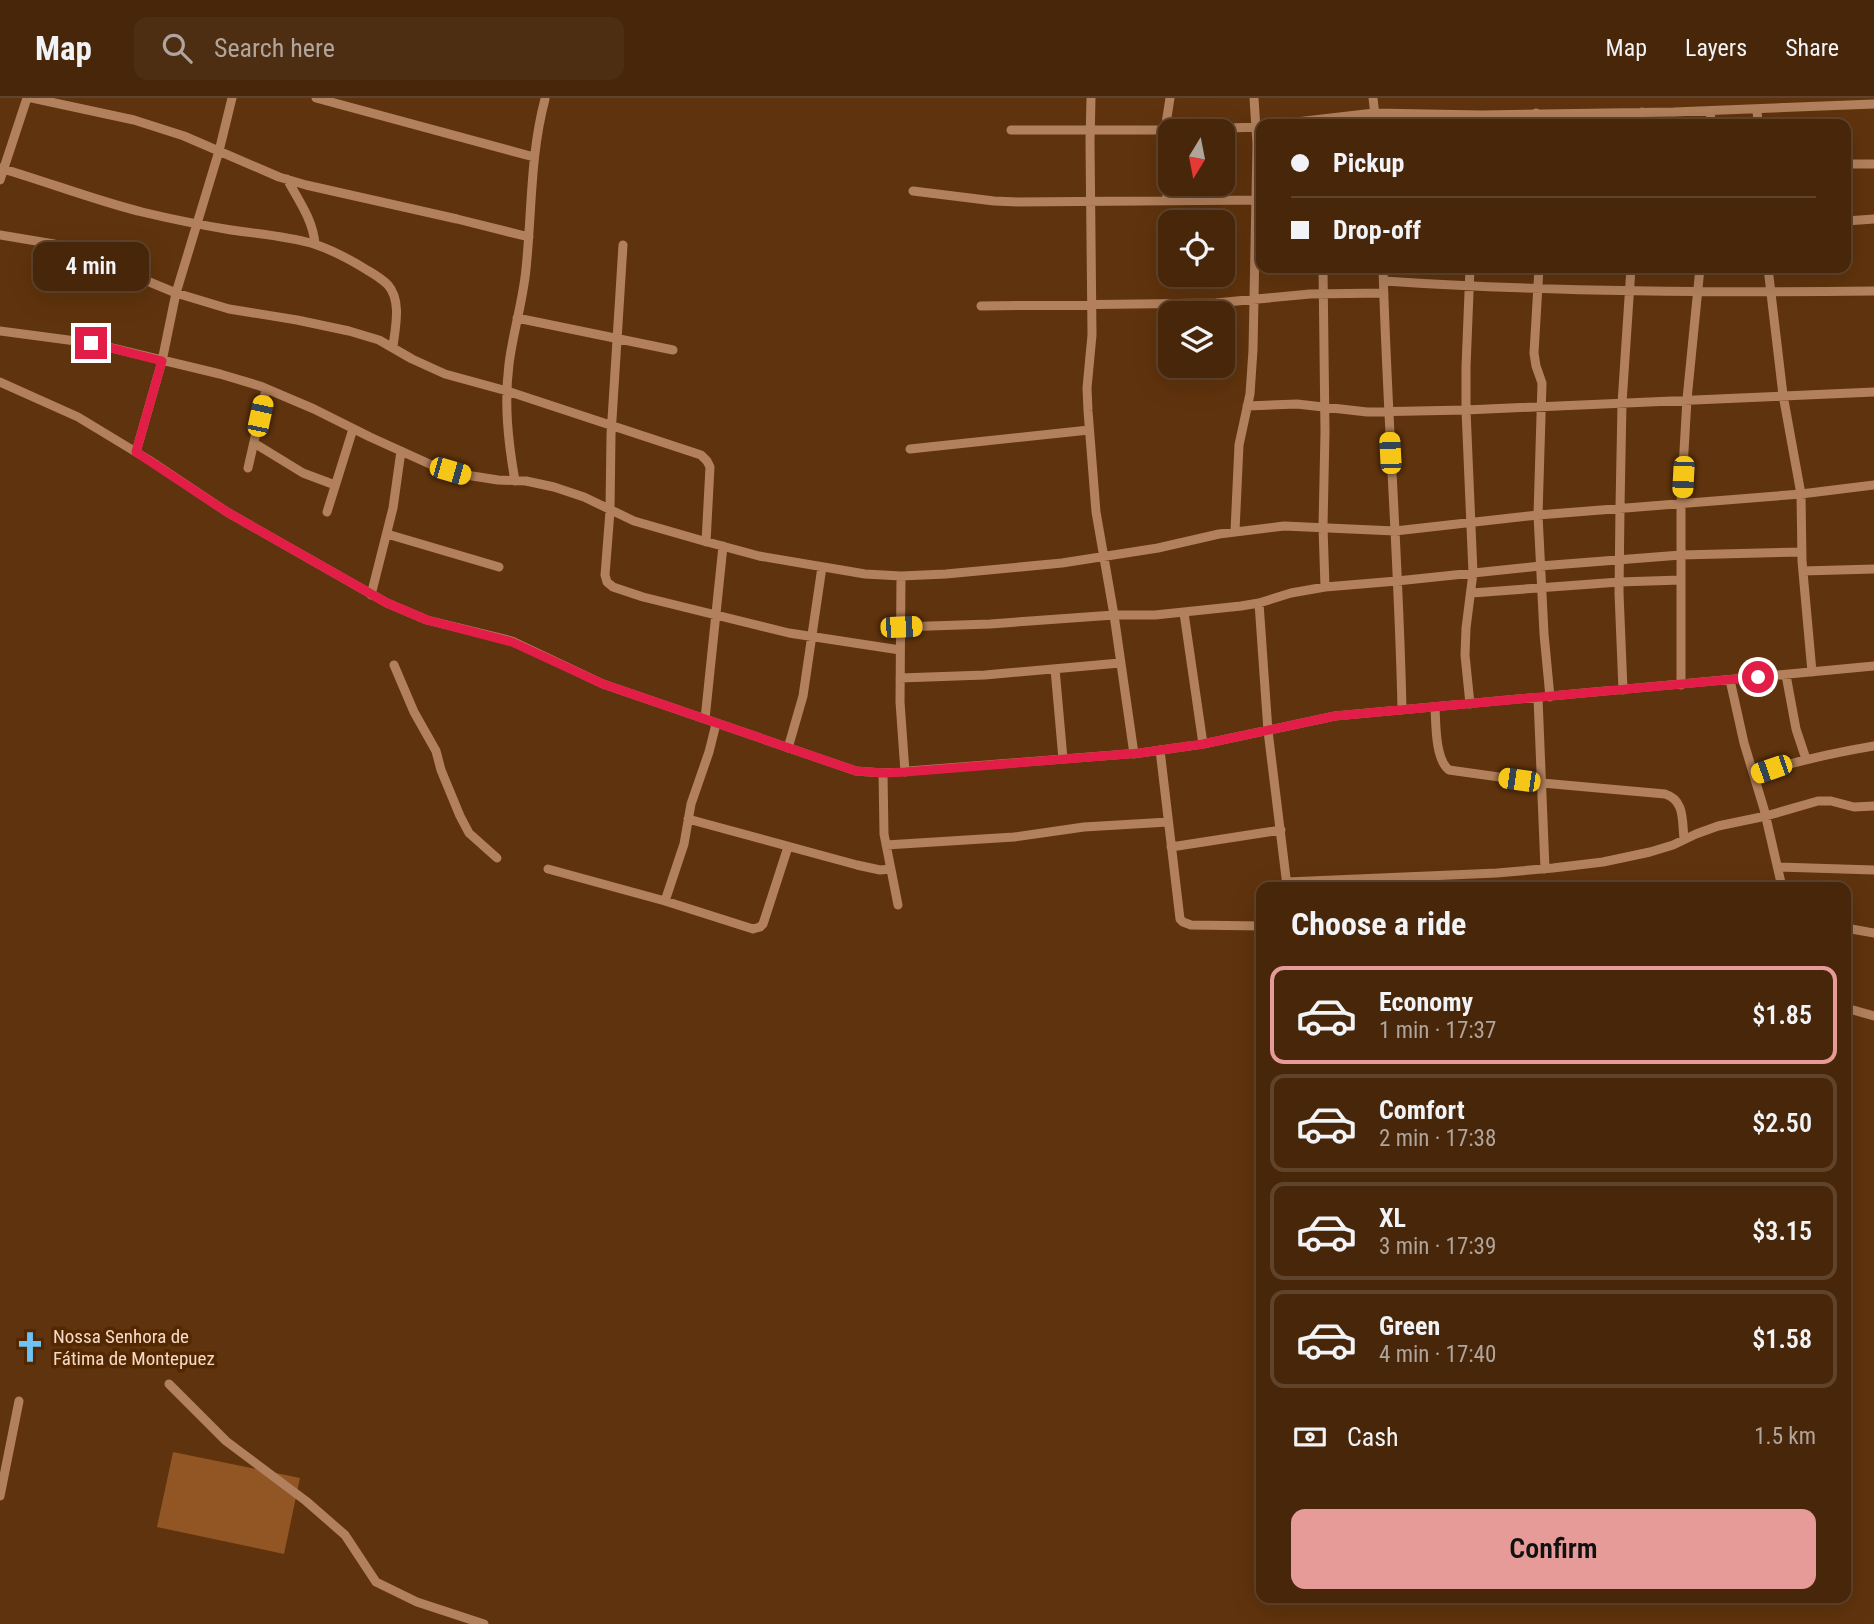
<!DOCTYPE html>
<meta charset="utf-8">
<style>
:root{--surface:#47260a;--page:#4e2e13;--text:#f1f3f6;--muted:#b0a59c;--line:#5f432b;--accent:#e69b98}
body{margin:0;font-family:"Roboto Condensed",sans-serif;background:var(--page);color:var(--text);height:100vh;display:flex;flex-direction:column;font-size:26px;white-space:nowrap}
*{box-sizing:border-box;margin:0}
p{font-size:23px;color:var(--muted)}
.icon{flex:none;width:38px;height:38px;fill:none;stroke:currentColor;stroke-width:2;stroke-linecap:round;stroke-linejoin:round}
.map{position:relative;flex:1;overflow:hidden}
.panel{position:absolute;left:1256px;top:784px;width:595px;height:721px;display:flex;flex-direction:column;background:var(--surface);border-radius:14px;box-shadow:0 7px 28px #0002,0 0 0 2px var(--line)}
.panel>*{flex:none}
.banner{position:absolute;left:1256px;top:21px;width:595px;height:154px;border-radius:14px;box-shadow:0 7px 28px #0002,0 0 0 2px var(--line);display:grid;align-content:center;height:154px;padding:0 35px;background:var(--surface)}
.needle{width:46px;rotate:190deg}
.controls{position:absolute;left:1158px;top:21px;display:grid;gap:14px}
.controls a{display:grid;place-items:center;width:77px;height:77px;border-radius:14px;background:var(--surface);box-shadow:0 7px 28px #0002,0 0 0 2px var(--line);font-size:35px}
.end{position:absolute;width:32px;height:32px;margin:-16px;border:9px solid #e11d48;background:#fff;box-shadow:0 0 0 4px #fff}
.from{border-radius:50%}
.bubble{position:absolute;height:49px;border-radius:14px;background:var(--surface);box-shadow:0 7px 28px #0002,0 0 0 2px var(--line);font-size:23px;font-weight:600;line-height:49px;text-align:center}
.car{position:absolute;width:21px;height:42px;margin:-21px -10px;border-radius:9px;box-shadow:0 0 5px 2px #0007;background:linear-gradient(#f5c518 24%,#345 0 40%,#f5c518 0 76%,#345 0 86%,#f5c518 0)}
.banner b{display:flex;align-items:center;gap:24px;height:66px;font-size:26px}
.banner b+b{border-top:2px solid var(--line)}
.banner i{width:18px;height:18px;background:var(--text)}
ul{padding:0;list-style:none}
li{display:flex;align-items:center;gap:21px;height:98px;margin:0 14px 10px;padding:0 21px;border:4px solid var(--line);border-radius:14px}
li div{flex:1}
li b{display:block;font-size:26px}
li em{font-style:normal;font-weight:600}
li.active{border-color:var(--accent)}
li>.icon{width:63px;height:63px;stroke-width:1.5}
h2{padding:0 35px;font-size:32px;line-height:84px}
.pay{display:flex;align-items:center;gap:18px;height:77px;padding:0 35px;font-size:26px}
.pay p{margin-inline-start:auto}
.button{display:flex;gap:14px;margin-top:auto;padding:14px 35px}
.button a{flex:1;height:80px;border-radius:14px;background:var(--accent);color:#111;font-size:28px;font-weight:600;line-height:80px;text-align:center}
header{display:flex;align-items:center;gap:42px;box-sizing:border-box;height:98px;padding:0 35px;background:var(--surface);border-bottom:2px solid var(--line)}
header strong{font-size:33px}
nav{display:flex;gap:38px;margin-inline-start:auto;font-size:24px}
.search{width:490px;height:63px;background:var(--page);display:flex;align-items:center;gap:18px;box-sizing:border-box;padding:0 24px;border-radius:14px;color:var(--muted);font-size:26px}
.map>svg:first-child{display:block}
</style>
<header>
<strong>Map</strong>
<div class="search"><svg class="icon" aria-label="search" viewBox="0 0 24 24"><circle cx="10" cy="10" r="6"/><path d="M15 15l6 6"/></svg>Search here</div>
<nav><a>Map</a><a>Layers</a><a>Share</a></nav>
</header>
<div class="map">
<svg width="1874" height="1526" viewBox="0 0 1874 1526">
<rect width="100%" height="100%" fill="#5f330d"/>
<path fill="#925624" d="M173,1354L300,1380L284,1456L157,1429Z"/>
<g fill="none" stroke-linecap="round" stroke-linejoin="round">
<path stroke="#b2805c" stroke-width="9" d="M32,0L134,22L184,38L279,79L306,87L457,121L529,139
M316,0L534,59
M1091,0L1090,43L1092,237L1087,290L1088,313L1096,414L1114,517L1134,656
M1373,0L1376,26
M1757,12L1758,26
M1536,15L1537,26
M1279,26L1374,15L1482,17L1674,14L1874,6
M1641,26L1642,14
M1710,26L1711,13
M1011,32H1165L1260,29
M1846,66H1874
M0,70C48,84 94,102 142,114C171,121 201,127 231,132C258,136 287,138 314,146C332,152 351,162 367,172C374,176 382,181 388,187C402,203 395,230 393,249
M287,81C299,103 313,122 315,146
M0,82L27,0
M913,93L994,103L1018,104L1260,102
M1167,103L1165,32L1170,0
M1846,123L1874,121
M0,137L54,146L87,158L176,195L229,211L297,222L349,233L379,242L412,261L445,276L507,293L701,357L707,363L710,369L706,444
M623,147L611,337L610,413L605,477L607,484L613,489L643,499L789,535L900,552
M1323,170L1325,334L1323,429L1325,489
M1383,170C1387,317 1399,465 1402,612
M1539,170L1534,255L1536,268L1542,285L1538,417L1544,536L1550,599
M1768,170L1783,297L1801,396L1802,463L1812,574
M1384,183C1547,194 1711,195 1874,193
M981,208L1216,205L1310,196L1384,195
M517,220L673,252
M0,233L91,245L220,276L260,288L314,311L370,339L434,368L466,377L498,382L526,383L554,389L584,399L634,423L700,442L759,458L865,476L901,478L946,476L1062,465L1158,450L1219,436L1284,428L1395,433L1538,417L1801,396L1874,387
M0,284L78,319L149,362L227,414L387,505L427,522L512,543L603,586L856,673L883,675L1140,655L1203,646L1335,618L1874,568
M1247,308L1297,306L1367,314L1466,312L1874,294
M254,345L303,375L335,387
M910,351L1089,332
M136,354L162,263L176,195L219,53L232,0
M248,370L266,291
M515,383C508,343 504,306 509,266C513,234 523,203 526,171C532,114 530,57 545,1
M327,414L353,331
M1235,433L1239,347L1250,296L1253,252L1257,46L1254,0
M387,436L499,469
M1803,473L1874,471
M901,478L900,604L905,674
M1472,495L1619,484L1681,482
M371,497L393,410L401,353
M1259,505L1268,633L1287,788
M1184,515L1203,646
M900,529L990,526L1114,517H1155L1241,508L1259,505L1291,495L1325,489L1397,483L1540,468L1681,457L1802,454
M394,567L414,614L436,653L441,672L460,718L469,735L497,760
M1055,571L1063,661
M1786,577L1796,631L1806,661
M900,580L985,577L1120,565
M1730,582L1744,645L1764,711L1782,789
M1681,587V405L1687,301L1700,170
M1623,592L1619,495L1620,409L1622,305L1631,170
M1538,600L1545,771
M1470,606L1465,557L1466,530L1473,475L1466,312V269L1470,170
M1435,609C1436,626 1435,661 1449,672L1542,685L1665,696C1685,702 1682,723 1684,741
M705,621L723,448
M788,650L803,598L822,469
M1160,652L1180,821L1183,824L1191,827L1262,828
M883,675L884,736L898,807
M1754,677C1794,663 1833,655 1874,648
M688,721L857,767L880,772L891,771
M886,747L1014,739L1084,729L1168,724
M1171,749L1281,732
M1778,769L1874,772
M548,771L665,803L753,831L760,829L763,826L788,749
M1287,784L1497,775L1553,770L1603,764L1650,754L1673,747L1696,736L1718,728L1766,718L1818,703H1831L1854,709L1874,708
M665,803L684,746L691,706L709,654L716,626
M1846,830L1874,835
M1846,910L1874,918
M169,1286L226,1343L306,1403L345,1437L376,1484L417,1504L484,1526
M0,1398L19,1303"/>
</g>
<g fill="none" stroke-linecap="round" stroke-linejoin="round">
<path stroke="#e11d48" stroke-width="9" d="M91,245L162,263L136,354L227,414L387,505L427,522L512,544L603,586L856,673L883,675L905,674L1140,655L1203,646L1335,618L1758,579"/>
</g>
<defs>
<symbol id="church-bare" viewBox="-9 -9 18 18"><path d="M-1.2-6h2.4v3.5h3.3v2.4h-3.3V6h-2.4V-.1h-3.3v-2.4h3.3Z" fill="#6fc2f4" stroke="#532800" stroke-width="2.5" paint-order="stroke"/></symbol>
</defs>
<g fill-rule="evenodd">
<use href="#church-bare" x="8" y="1227" width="44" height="44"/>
</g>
<g text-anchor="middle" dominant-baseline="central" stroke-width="7" stroke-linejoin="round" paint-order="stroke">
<g font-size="19" fill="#f6dac7" stroke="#532800" text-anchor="start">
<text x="53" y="1238">Nossa Senhora de<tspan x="53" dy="22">Fátima de Montepuez</tspan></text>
</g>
</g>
</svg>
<div class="controls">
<a><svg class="needle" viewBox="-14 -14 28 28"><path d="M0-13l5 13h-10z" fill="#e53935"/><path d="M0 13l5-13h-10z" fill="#b0a59c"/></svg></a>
<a><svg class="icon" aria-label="locate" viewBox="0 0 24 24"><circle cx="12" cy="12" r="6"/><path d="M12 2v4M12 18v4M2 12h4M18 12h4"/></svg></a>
<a><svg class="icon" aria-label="layers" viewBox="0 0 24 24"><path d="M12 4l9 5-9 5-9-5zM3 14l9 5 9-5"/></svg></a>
</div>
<i class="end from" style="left:1758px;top:579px"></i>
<i class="end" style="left:91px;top:245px"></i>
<div class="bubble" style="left:33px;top:144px;width:116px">4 min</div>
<i class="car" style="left:260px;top:318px;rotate:12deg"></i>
<i class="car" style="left:1390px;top:355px;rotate:357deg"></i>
<i class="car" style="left:450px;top:373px;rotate:106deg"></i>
<i class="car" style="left:1683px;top:379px;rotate:183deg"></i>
<i class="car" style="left:901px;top:529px;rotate:88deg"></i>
<i class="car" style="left:1771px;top:671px;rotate:251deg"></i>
<i class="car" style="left:1519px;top:682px;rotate:278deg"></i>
<div class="banner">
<b><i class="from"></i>Pickup</b>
<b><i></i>Drop-off</b>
</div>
<section class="panel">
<h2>Choose a ride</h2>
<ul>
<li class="active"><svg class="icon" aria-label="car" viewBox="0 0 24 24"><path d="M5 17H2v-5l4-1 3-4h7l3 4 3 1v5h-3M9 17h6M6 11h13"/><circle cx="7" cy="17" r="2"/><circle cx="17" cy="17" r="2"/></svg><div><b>Economy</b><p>1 min · 17:37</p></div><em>$1.85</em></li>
<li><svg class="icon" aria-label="car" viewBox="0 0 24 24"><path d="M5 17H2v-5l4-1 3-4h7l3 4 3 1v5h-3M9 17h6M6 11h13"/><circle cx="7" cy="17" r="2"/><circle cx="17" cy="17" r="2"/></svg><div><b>Comfort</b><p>2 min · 17:38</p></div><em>$2.50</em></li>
<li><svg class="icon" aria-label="car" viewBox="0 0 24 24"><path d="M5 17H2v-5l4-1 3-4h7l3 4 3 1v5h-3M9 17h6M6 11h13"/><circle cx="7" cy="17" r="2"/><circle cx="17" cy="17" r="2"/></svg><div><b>XL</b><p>3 min · 17:39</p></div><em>$3.15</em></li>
<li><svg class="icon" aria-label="car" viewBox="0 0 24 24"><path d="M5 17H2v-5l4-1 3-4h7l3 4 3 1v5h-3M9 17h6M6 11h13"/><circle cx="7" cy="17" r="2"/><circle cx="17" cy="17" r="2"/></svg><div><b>Green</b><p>4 min · 17:40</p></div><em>$1.58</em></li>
</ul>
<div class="pay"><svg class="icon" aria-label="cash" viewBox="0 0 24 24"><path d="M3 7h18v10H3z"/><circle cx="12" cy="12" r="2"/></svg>Cash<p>1.5 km</p></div>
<div class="button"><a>Confirm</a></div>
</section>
</div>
